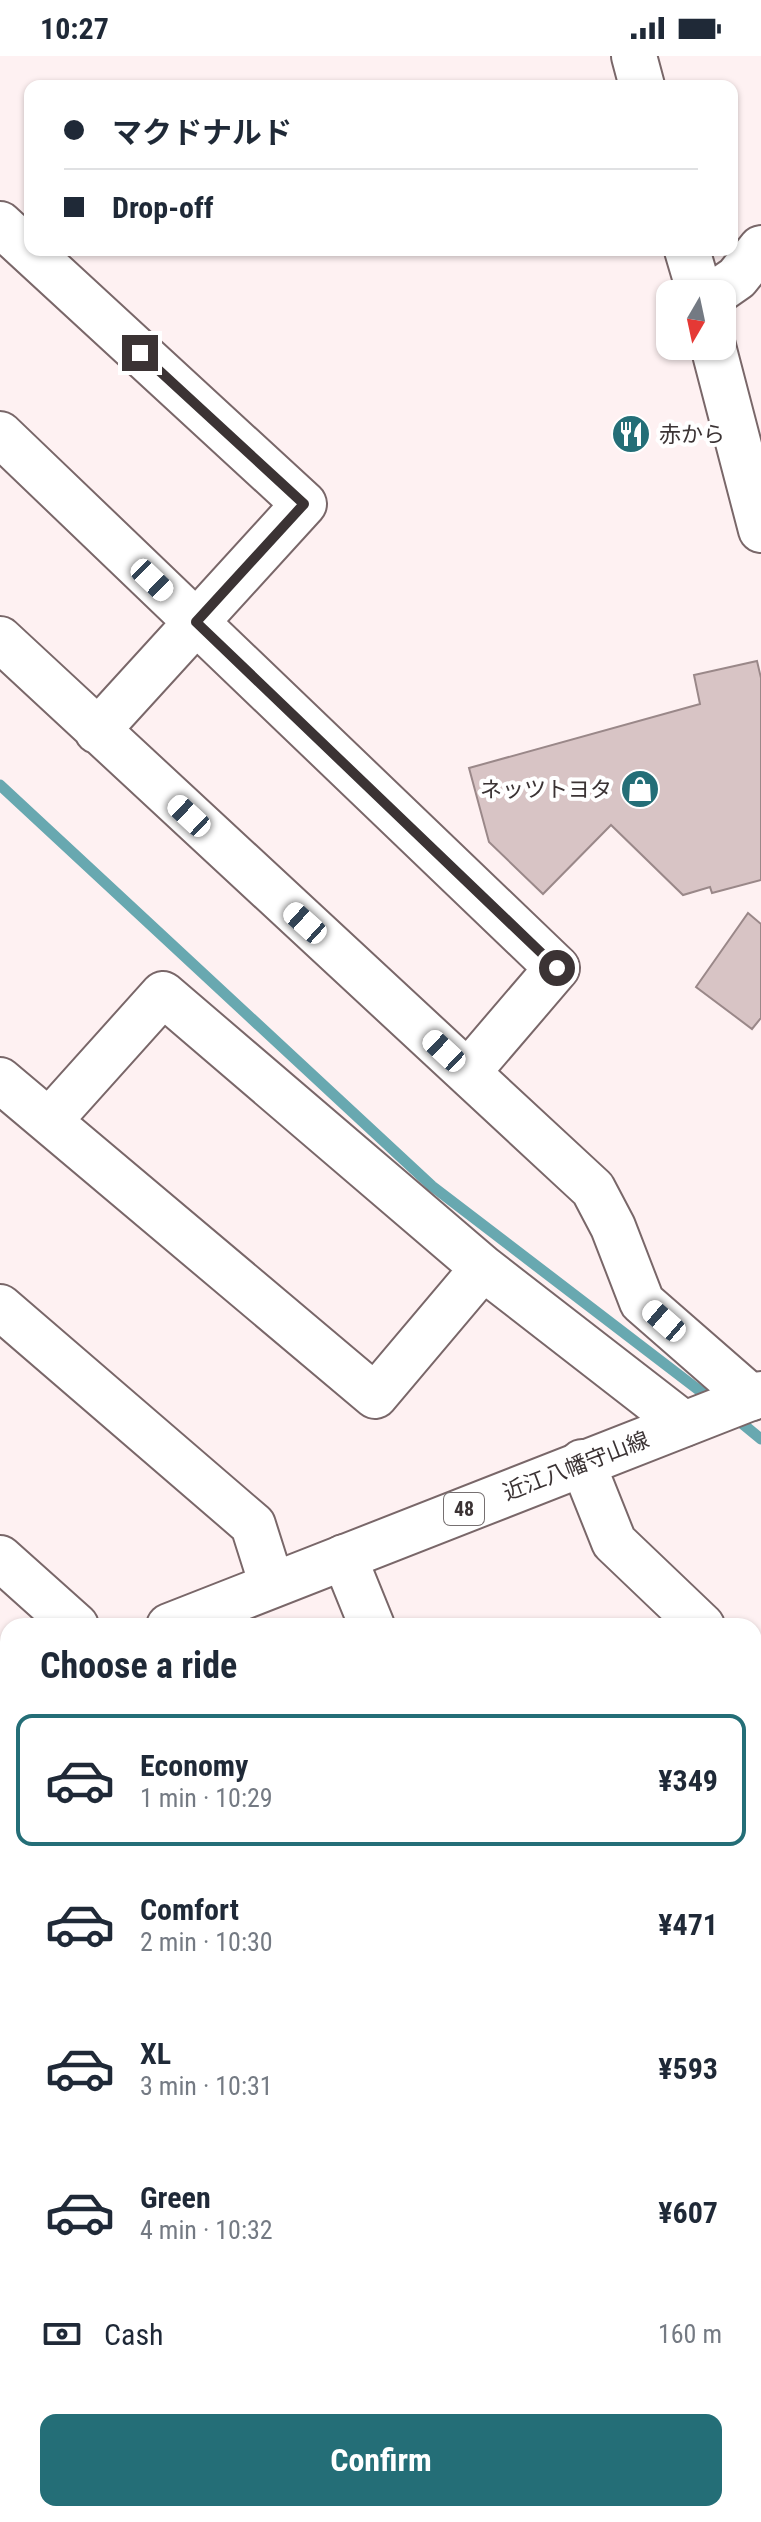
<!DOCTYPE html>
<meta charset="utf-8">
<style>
:root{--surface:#fff;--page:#f6f6f7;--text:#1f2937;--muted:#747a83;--line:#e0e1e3;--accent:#246e77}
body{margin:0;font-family:"Roboto Condensed","Noto Sans JP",sans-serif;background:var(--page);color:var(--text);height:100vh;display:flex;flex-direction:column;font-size:30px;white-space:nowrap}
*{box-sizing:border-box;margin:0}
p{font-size:26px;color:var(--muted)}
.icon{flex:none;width:44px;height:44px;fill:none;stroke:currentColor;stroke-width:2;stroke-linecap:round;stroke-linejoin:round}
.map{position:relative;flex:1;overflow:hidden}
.sheet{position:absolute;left:0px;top:1562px;width:762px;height:904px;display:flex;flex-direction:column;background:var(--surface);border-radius:24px 24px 0 0;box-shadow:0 2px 6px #0004}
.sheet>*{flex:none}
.top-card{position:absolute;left:24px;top:24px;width:714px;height:176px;border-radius:16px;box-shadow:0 2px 6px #0004;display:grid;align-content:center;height:176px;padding:0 40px;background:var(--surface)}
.needle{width:52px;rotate:189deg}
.controls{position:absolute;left:656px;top:224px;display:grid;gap:16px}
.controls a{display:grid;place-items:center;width:80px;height:80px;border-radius:16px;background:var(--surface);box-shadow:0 2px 6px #0004;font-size:40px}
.end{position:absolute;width:36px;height:36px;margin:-18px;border:10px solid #3b3334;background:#fff;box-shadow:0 0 0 4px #fff}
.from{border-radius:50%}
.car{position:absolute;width:24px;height:48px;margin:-24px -12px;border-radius:10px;box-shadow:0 0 6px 2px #0007;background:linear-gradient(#fff 24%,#345 0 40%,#fff 0 76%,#345 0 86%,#fff 0)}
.top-card b{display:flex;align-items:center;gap:28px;height:76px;font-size:30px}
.top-card b+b{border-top:2px solid var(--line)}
.top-card i{width:20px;height:20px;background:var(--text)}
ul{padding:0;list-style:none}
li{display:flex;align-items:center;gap:24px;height:132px;margin:0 16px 12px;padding:0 24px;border:4px solid transparent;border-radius:16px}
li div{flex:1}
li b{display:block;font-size:30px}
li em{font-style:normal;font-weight:700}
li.current{border-color:var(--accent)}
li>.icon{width:72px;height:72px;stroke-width:1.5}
h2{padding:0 40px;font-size:36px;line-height:96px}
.pay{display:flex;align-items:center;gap:20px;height:88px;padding:0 40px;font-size:30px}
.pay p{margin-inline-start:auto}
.action{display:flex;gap:16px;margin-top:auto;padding:16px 40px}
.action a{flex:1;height:92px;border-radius:16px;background:var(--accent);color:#fff;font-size:32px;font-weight:700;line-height:92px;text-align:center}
.status{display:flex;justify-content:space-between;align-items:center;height:56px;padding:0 40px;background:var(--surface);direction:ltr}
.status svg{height:22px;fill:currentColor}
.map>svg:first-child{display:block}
</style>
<div class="status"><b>10:27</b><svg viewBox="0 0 49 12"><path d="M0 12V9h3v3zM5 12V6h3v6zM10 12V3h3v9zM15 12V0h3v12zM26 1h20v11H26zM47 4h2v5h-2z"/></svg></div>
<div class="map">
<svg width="761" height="2466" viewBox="0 0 761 2466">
<rect width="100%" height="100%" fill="#fef1f2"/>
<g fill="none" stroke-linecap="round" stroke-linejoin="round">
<path stroke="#68a8b0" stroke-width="11" d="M0,729L432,1130L713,1345
M733,1360L761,1383"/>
</g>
<path fill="#d8c4c5" stroke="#9a8889" stroke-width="2" d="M757,605L761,622V824L712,837L710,831L683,839L611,769L543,838L489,786L469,712L700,648L694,619Z
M748,857L761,868V962L752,973L696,931Z"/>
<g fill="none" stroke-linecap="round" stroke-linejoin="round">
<defs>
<path id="minor" d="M0,168L304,448L97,675
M714,238L737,222L761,192
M0,378L557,912L468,1016
M0,583L593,1133L613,1171L642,1246L752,1342
M0,1024L375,1340L483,1212L684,1368
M49,1065L163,938L483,1212
M0,1251L253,1469L272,1529
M582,1406L614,1486L702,1570
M344,1501L372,1570
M0,1502L76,1570
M754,1620L761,1626
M0,1854L8,1845
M754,1871L761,1878
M0,1949L8,1956
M754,1968L761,1959
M0,2322L8,2330
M127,2458L134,2466
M341,2466L347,2458"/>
<path id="major" d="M634,0L642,30
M687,194L700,238
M713,290L761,474
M169,1570L761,1338
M0,1636L8,1633"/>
</defs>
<use href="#minor" stroke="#796769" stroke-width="48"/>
<use href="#major" stroke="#796769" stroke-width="48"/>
<use href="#minor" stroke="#fff" stroke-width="44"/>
<use href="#major" stroke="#fff" stroke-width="44"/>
</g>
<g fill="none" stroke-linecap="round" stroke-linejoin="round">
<path stroke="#3b3334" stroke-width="10" d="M140,297L304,448L196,566L557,912"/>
</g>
<defs>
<symbol id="restaurant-disc" viewBox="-11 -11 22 22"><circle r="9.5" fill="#246e77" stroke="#fff"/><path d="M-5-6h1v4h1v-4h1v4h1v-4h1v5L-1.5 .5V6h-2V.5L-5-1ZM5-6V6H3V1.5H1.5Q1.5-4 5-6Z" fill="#fff"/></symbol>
<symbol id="shop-disc" viewBox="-11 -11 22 22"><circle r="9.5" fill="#246e77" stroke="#fff"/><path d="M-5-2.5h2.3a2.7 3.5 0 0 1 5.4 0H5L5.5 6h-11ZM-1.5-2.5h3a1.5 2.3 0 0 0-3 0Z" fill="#fff"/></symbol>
</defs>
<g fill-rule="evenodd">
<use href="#restaurant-disc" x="609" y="356" width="44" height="44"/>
<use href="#shop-disc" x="618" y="711" width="44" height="44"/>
</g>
<g text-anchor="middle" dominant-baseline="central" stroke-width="8" stroke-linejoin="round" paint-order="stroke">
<rect fill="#fff" stroke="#767071" stroke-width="2" x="444" y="1437" width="40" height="32" rx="6"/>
<g font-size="20" font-weight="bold" fill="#3b3334">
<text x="464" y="1453">48</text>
</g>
<g font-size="22" fill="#3b3334" stroke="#fff" text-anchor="start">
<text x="659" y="378">赤から</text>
<text x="612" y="733" text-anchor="end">ネッツトヨタ</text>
</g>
<g font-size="22" fill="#3b3334" stroke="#fff">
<text transform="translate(576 1410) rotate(-21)">近江八幡守山線</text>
</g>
</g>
</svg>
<div class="controls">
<a><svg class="needle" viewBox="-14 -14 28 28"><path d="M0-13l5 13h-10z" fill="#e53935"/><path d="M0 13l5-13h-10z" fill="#747a83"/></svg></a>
</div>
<i class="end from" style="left:557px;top:912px"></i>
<i class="end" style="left:140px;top:297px"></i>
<i class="car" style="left:152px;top:524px;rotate:134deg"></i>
<i class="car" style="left:189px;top:760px;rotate:313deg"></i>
<i class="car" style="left:305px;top:867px;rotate:312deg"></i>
<i class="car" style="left:444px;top:995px;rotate:313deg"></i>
<i class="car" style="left:664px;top:1265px;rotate:311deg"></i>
<div class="top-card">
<b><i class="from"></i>マクドナルド</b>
<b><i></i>Drop-off</b>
</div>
<section class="sheet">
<h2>Choose a ride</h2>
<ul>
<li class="current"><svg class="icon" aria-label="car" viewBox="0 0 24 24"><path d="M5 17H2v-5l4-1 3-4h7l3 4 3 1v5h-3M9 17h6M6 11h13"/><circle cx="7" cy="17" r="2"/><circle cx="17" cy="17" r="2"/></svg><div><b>Economy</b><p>1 min · 10:29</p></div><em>¥349</em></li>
<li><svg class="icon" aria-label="car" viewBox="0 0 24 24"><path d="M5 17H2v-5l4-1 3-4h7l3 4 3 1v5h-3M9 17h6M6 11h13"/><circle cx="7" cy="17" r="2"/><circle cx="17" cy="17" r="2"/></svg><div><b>Comfort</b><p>2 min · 10:30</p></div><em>¥471</em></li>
<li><svg class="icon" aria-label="car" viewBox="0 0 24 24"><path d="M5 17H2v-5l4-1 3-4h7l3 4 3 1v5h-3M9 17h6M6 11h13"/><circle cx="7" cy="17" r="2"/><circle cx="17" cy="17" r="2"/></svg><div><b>XL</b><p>3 min · 10:31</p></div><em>¥593</em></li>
<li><svg class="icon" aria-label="car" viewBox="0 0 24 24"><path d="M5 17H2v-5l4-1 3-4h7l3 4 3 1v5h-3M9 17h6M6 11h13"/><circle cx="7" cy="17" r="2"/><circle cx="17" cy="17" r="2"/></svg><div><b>Green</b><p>4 min · 10:32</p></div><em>¥607</em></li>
</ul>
<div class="pay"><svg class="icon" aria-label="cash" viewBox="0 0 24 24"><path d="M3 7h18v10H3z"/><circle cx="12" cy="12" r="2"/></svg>Cash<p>160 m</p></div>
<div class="action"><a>Confirm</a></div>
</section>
</div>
